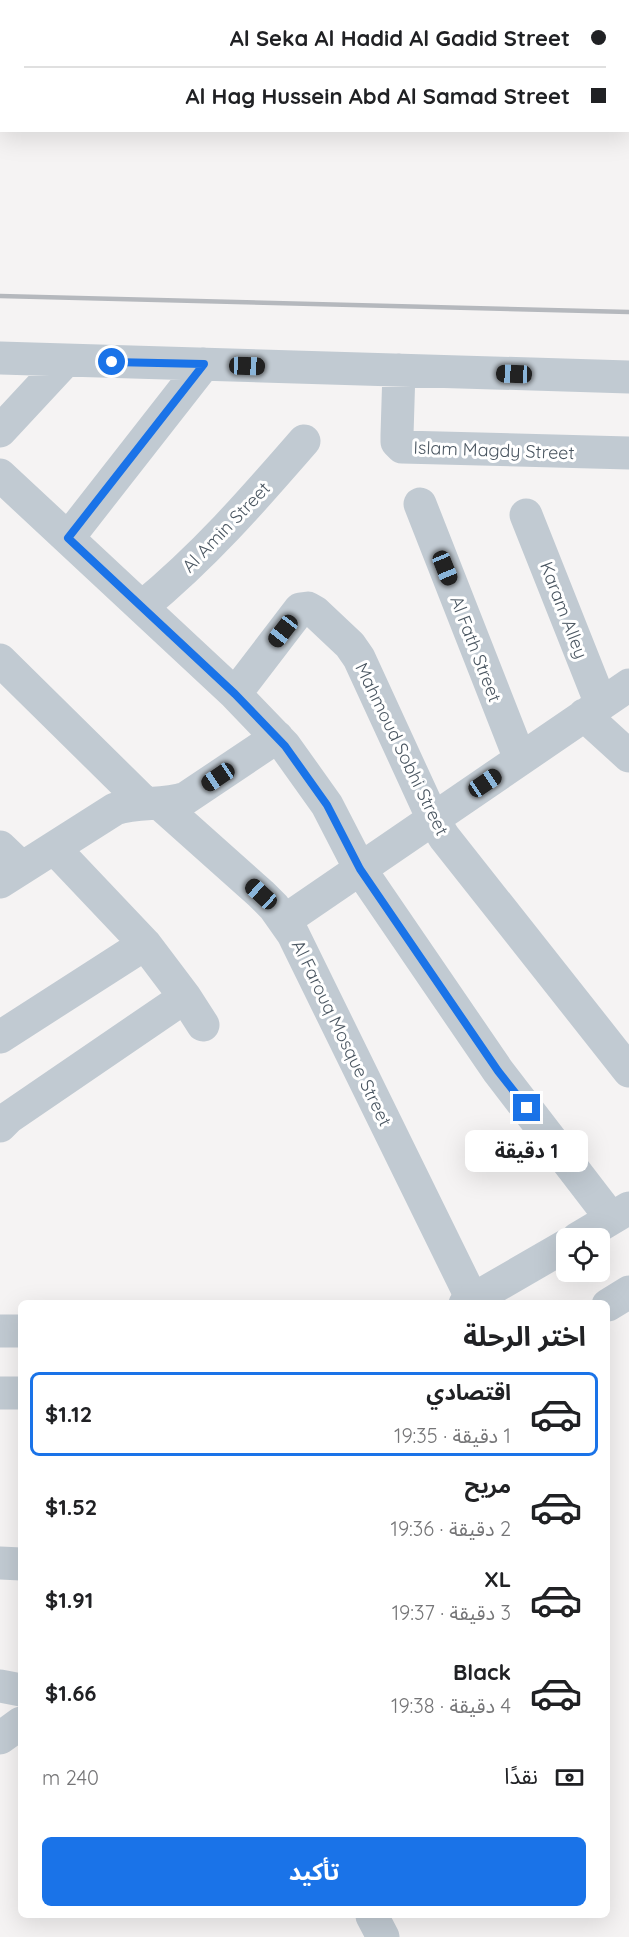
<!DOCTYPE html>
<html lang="ar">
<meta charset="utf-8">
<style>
:root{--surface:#fff;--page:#f6f6f6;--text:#202124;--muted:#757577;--line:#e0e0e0;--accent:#1a73e8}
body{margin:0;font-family:Quicksand,"Noto Sans Arabic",sans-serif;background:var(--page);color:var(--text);direction:rtl;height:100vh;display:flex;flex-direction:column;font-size:22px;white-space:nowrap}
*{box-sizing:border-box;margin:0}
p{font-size:20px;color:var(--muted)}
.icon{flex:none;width:33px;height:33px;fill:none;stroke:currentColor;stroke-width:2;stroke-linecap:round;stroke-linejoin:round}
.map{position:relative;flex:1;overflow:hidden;direction:ltr}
.drawer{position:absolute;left:18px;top:1300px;width:592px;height:618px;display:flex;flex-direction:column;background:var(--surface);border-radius:9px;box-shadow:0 6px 24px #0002;direction:rtl}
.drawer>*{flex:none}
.banner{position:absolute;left:0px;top:0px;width:630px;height:132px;box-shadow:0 6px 24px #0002;direction:rtl;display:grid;align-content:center;height:132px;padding:0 24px;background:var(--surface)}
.controls{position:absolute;left:556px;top:1228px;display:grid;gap:12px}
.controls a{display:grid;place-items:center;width:54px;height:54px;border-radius:9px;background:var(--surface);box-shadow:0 6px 24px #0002;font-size:30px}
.end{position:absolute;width:27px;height:27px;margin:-14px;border:8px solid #1a73e8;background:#fff;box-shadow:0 0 0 3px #fff}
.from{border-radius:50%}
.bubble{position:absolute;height:42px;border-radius:9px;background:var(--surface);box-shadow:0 6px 24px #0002;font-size:20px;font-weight:700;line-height:42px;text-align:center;direction:rtl}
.car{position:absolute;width:18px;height:36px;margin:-18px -9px;border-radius:8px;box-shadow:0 0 4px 2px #0007;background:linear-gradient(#222 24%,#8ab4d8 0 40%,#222 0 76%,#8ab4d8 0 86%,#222 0)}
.banner b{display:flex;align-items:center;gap:21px;height:57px;font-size:22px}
.banner b+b{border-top:2px solid var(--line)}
.banner i{width:15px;height:15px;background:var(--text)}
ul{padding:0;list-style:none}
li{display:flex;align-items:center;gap:18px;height:84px;margin:0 12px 9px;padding:0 12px;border:3px solid transparent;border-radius:9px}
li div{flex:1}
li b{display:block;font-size:22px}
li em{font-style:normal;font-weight:700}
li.selected{border-color:var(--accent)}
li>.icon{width:54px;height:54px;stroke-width:1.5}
h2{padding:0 24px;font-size:27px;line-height:72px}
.pay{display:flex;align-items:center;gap:15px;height:66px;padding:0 24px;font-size:22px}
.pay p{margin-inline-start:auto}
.cta{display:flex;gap:12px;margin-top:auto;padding:12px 24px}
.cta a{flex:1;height:69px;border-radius:9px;background:var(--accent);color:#fff;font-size:24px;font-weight:700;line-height:69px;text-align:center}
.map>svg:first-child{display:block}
</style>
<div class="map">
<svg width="629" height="1937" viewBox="0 0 629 1937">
<rect width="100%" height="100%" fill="#f5f3f3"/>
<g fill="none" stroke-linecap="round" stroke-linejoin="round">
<path stroke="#c1cad2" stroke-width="33" d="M0,358L629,377
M399,370L397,435V442L402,447L629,453
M0,431L66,360
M0,475L235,694L285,746L327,805L360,869L498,1071L611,1218
M420,504L520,759
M526,515L601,704
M68,538L204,364
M142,607C204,556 251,502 304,441
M0,660L145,803
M235,694L300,609L308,608L315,612L350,645L359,658L433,819L444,837L629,1071
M584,715L629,756
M159,803L261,894L274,907L293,934L473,1301
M0,847L22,868
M54,848L145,944L185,997L203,1025
M0,882L115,809C138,801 163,806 186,798L277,737
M284,921L629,685
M0,1037L145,944
M0,1126L8,1118L185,997
M0,1563L21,1564
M0,1686L21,1690
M0,1738L21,1723
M372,1916L383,1937"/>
<path stroke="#c1cad2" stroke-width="33" d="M577,1239L629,1208
M465,1304L567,1245
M608,1305L629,1292
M0,1331H21
M0,1393H21"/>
<path stroke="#9fb4c9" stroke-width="33" d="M628,6H629
M0,21H2"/>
<path stroke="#b5b8bd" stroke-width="4.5" d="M0,296L629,312"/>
</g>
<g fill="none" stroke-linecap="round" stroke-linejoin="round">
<path stroke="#1a73e8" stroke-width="8" d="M112,362L204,364L68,538L235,694L285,746L327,805L360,869L498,1071L527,1108"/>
</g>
<g text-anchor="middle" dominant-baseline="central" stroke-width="6" stroke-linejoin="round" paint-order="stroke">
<g font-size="18" fill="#4a5661" stroke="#fff">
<text transform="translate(494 450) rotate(2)">Islam Magdy Street</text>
<text transform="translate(226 527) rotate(-46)">Al Amin Street</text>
<text transform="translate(564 610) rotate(69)">Karam Alley</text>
<text transform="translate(476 649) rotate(69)">Al Fath Street</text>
<text transform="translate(402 749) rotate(64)">Mahmoud Sobhi Street</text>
<text transform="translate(342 1033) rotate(64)">Al Farouq Mosque Street</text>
</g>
</g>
</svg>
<div class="controls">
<a><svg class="icon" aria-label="locate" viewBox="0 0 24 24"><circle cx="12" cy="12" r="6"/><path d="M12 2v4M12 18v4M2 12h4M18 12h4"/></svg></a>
</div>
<i class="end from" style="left:112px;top:362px"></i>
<i class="end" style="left:527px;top:1108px"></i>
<div class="bubble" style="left:465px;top:1130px;width:123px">1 دقيقة</div>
<i class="car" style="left:247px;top:366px;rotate:92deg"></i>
<i class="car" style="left:514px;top:374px;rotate:272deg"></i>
<i class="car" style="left:445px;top:568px;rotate:158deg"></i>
<i class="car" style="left:283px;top:631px;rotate:218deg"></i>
<i class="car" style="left:218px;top:777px;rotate:236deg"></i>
<i class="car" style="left:485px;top:783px;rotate:56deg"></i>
<i class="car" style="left:261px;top:894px;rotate:312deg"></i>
<div class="banner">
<b><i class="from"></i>Al Seka Al Hadid Al Gadid Street</b>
<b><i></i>Al Hag Hussein Abd Al Samad Street</b>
</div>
<section class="drawer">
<h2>اختر الرحلة</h2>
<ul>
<li class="selected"><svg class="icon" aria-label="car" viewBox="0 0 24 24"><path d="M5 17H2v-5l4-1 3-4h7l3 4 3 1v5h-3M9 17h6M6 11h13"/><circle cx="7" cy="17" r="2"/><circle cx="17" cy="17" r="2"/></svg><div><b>اقتصادي</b><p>1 دقيقة · 19:35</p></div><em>$1.12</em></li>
<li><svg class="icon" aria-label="car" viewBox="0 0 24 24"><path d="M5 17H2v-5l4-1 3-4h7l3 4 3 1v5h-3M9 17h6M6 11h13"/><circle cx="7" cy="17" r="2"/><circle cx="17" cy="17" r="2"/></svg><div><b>مريح</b><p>2 دقيقة · 19:36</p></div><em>$1.52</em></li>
<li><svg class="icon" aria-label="car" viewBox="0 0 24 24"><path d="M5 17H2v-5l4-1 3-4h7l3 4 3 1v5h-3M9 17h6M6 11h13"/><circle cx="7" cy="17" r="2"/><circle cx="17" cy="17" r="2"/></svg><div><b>XL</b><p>3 دقيقة · 19:37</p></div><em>$1.91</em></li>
<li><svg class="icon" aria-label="car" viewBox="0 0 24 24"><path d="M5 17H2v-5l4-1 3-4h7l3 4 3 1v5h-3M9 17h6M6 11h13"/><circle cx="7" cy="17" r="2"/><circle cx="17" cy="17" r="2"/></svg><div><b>Black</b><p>4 دقيقة · 19:38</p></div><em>$1.66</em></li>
</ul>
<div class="pay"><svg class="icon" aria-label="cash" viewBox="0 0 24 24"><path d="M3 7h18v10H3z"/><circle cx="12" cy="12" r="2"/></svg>نقدًا<p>240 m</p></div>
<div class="cta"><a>تأكيد</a></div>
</section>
</div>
